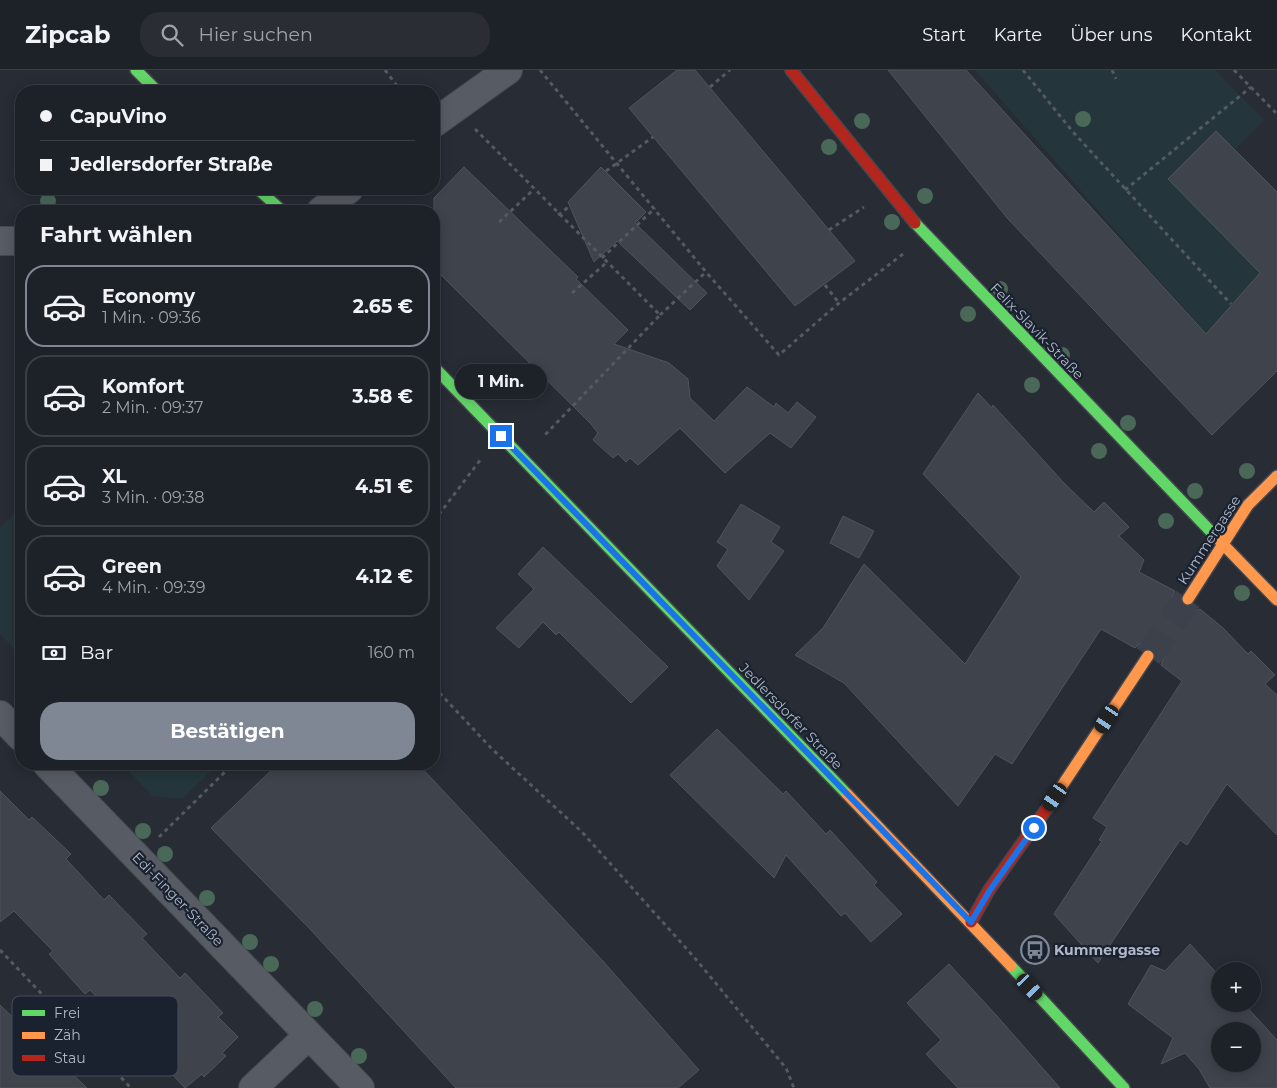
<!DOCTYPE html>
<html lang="de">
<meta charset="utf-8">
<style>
:root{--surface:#1d2128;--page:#2a2e34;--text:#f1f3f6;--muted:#a0a3a8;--line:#3b3e45;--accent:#808794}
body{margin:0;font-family:Montserrat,sans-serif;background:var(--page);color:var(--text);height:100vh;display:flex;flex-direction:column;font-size:19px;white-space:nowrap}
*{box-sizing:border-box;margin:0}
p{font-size:16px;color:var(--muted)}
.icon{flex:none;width:28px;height:28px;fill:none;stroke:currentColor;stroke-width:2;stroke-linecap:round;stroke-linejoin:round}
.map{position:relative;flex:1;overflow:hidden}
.drawer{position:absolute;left:15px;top:135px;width:425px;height:565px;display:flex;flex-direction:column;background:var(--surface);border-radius:20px;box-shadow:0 2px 12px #0003,0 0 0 1px var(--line)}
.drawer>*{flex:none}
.top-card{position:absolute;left:15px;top:15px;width:425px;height:110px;border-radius:20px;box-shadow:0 2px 12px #0003,0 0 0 1px var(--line);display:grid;align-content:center;height:110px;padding:0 25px;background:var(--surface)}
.tools{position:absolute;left:1211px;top:892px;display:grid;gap:10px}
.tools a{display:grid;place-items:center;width:50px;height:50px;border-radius:50%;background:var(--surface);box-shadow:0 2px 12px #0003,0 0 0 1px var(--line);font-size:25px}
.end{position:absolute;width:22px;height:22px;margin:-11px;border:6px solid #1a73e8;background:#fff;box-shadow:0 0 0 2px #fff}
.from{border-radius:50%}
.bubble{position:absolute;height:35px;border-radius:18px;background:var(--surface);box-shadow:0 2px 12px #0003,0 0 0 1px var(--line);font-size:16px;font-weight:700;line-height:35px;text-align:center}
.car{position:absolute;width:15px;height:30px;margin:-15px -8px;border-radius:6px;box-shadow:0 0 4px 1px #0007;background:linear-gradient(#222 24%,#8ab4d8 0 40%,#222 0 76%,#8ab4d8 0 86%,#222 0)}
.top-card b{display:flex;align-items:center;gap:18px;height:48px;font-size:19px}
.top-card b+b{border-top:1px solid var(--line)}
.top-card i{width:12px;height:12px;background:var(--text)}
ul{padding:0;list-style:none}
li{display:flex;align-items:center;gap:15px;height:82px;margin:0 10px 8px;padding:0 15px;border:2px solid var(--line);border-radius:20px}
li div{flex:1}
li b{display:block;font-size:19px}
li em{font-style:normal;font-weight:700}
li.active{border-color:var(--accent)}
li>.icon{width:45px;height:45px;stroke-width:1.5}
h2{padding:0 25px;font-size:22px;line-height:60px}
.pay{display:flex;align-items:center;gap:12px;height:55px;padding:0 25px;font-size:19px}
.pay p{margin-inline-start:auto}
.cta{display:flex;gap:10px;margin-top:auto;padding:10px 25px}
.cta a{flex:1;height:58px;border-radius:20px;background:var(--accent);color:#fff;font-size:20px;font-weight:700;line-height:58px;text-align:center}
header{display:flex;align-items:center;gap:30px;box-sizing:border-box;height:70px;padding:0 25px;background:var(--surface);border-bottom:1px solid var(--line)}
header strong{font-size:24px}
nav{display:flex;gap:28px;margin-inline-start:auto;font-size:18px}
.search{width:350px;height:45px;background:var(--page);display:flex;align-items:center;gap:12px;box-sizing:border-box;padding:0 18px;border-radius:20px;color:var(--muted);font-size:19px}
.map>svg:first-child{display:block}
</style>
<header>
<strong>Zipcab</strong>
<div class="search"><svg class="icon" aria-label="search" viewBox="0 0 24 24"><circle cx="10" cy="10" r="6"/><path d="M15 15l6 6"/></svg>Hier suchen</div>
<nav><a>Start</a><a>Karte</a><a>Über uns</a><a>Kontakt</a></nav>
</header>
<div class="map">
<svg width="1277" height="1018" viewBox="0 0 1277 1018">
<rect width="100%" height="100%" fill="#272c35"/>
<path fill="#24363b" d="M975,0H1215L1264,50L1235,79L1216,61L1168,109L1260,203L1206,264Z
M21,437V587L0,564V458Z
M122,694H218L182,729L152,726Z"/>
<path fill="#3f434b" stroke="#4f545d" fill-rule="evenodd" d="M677,0H695L855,191L795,236L629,38Z
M888,0H966L1206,264L1260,203L1168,109L1216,61L1277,122V301L1212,365L1008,149Z
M464,97L578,207L576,209L628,260L614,274L669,293L688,309L690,328L714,351L747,317L774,337L776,333L788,343L797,332L816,347L791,378L770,363L725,403L680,358L638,395L630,388L626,392L618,384L613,388L593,370L598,363L591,354L434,198V128Z
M601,97L646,142L635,153L707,223L690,240L617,171L594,192L568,132Z
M978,323L992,338L993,335L1064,413L1094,442L1104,432L1129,457L1119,466L1144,490L1139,502L1175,521L1172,528L1174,536L1179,542L1188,545L1200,539L1223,558L1248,584L1251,581L1275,605L1265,614L1277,625V765L1227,714L1187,775L1180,770L1098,893L1054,844L1102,771L1099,770L1107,757L1093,748L1182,611L1161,595L1164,586L1162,579L1157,573L1148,570L1141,572L1135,578L1101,559L1012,694L995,684L958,736L844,613L795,585L823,558L864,494L965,594L1021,507L923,404Z
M741,434L780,457L771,472L784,481L749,530L717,496L728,479L717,472Z
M843,446L874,461L859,488L830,473Z
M543,477L668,597L631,633L559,562L556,565L543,552L519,578L496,558L534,519L518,504Z
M717,659L783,724L786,721L826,764L830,760L877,812L874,815L902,844L871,872L845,843L841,846L786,785L774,808L670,705Z
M278,694H418L602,890L699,1000L678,1018H456L309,858L211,758Z
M0,721L29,750L32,747L71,784L66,789L104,830L109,825L147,864L142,868L180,908L185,903L223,943L218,947L238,967L222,983L226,986L204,1007L202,1004L185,1018L166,998L161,1003L123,963L128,959L90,920L85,924L49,884L53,881L14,841L0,852Z
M1190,874L1220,907V934H1244L1277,970V1018H1210L1199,999L1185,983L1161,994L1173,968L1128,934L1151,895L1165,901ZM1220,961H1252V994H1220Z
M949,894L997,946L1060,1018H958L926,984L941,970L907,933Z
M0,935L87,1018H0Z"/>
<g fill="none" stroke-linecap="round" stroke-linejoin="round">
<path stroke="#3c414b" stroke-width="28" stroke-dasharray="28 14" stroke-linecap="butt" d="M1148,586L1188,529"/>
<defs>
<path id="street" d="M434,53L508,0
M321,141L349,119
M0,171H21
M0,645L21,667
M47,694L360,1018
M253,1018L309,965"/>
<path id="fast" d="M136,0L157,21
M258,119L282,141
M915,153L1215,466
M434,297L847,724
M1011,896L1124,1018"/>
<path id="slow" d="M1215,466L1277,530
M1188,529L1248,435L1277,406
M847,724L1011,896
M1048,737L1148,586"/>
<path id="jam" d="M791,0L915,153
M971,852L989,820L1048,737"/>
</defs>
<use href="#street" stroke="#43474e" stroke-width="30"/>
<use href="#fast" stroke="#43474e" stroke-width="14"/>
<use href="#slow" stroke="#43474e" stroke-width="14"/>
<use href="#jam" stroke="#43474e" stroke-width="14"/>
<path stroke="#545a61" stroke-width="3" stroke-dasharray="4 4" stroke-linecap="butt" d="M385,0L401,21
M540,0L706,202L779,285L839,233L903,184
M1023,0L1073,62L1231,234
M1112,0L1116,9
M1234,0L1277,44
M710,17L730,0
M475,59L660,245L543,367
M606,101L653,67
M1125,120L1251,17
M558,145L570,136
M499,152L533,120
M829,160L864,137
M602,188L655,138
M825,215L839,233
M572,223L606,193
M660,245L706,202
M434,451L481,389
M434,617L492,679L582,762L694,887L786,998L794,1018
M159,767L233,694
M0,880L131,1018"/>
<use href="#street" stroke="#575b63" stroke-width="28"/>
<use href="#fast" stroke="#63d668" stroke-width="11"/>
<use href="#slow" stroke="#ff974d" stroke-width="11"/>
<use href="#jam" stroke="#b3261e" stroke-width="11"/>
</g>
<g fill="#4a6858">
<circle cx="1083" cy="49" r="8"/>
<circle cx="862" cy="51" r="8"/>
<circle cx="829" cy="77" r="8"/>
<circle cx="925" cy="126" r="8"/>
<circle cx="48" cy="131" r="8"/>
<circle cx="892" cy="152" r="8"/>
<circle cx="1000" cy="219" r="8"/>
<circle cx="968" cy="244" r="8"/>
<circle cx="1062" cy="285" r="8"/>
<circle cx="1032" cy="315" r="8"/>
<circle cx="1128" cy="353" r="8"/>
<circle cx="1099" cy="381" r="8"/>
<circle cx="1247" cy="401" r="8"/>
<circle cx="1195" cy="421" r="8"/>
<circle cx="1166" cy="451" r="8"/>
<circle cx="1242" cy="523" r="8"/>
<circle cx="101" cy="718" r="8"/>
<circle cx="143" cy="761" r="8"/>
<circle cx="165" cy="784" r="8"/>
<circle cx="207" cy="828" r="8"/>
<circle cx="250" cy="872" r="8"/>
<circle cx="271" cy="894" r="8"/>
<circle cx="315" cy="939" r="8"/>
<circle cx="359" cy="986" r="8"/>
</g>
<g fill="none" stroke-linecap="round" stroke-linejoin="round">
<path stroke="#1a73e8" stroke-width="6" d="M501,366L971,852L990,820L1034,758"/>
</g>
<defs>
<symbol id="bus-ring" viewBox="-11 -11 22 22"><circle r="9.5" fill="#1a2230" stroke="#808794" stroke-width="1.5"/><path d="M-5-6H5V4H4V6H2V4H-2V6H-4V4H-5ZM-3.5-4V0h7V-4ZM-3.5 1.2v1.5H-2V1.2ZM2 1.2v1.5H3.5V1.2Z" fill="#808794"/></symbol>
</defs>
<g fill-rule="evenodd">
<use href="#bus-ring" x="1019" y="864" width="32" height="32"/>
</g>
<g text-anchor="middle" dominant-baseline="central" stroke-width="4.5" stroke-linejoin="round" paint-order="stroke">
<g font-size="14" fill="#b0b8c7" stroke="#1a2230">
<text transform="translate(1037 261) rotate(46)">Felix-Slavik-Straße</text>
<text transform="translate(1209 470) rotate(-57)">Kummergasse</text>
<text transform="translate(791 646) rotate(46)">Jedlersdorfer Straße</text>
<text transform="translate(178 829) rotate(46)">Edi-Finger-Straße</text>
</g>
<g font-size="14" font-weight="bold" fill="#b0b8c7" stroke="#1a2230" text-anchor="start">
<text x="1054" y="880">Kummergasse</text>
</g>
</g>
<rect x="12" y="926" width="166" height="80" rx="8" fill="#1a2230" stroke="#474f5d" stroke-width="1"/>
<rect x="22" y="940" width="23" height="6" fill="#63d668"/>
<rect x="22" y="962" width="23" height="7" fill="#ff974d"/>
<rect x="22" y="985" width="23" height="6" fill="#b3261e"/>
<g font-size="14" fill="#b0b8c7">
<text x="54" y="948">Frei</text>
<text x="54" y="970">Zäh</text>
<text x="54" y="993">Stau</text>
</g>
</svg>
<div class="tools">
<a>+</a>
<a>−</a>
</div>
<i class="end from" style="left:1034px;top:758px"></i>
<i class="end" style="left:501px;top:366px"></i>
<div class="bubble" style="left:455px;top:294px;width:92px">1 Min.</div>
<i class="car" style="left:1107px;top:649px;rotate:213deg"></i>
<i class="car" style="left:1055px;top:727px;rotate:215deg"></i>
<i class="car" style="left:1030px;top:917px;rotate:137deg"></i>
<div class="top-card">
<b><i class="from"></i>CapuVino</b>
<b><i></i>Jedlersdorfer Straße</b>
</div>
<section class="drawer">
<h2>Fahrt wählen</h2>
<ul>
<li class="active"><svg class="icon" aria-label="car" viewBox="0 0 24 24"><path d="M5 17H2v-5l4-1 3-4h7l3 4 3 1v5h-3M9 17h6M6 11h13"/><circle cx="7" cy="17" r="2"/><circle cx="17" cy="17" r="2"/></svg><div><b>Economy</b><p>1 Min. · 09:36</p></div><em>2.65 €</em></li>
<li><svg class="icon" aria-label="car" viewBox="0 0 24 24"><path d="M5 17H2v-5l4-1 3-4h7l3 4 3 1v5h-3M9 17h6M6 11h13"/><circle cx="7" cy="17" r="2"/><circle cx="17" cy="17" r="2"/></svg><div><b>Komfort</b><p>2 Min. · 09:37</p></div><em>3.58 €</em></li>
<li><svg class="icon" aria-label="car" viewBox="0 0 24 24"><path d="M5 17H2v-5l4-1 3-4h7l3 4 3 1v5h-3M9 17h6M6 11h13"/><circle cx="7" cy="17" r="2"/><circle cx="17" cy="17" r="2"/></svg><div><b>XL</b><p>3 Min. · 09:38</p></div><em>4.51 €</em></li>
<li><svg class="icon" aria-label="car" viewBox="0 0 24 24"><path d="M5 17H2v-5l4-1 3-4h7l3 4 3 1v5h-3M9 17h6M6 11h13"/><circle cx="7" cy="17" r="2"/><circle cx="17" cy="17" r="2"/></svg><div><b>Green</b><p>4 Min. · 09:39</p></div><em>4.12 €</em></li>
</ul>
<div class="pay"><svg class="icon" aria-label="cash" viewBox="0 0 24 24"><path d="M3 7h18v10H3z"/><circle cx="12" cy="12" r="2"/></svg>Bar<p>160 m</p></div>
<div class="cta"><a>Bestätigen</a></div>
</section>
</div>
